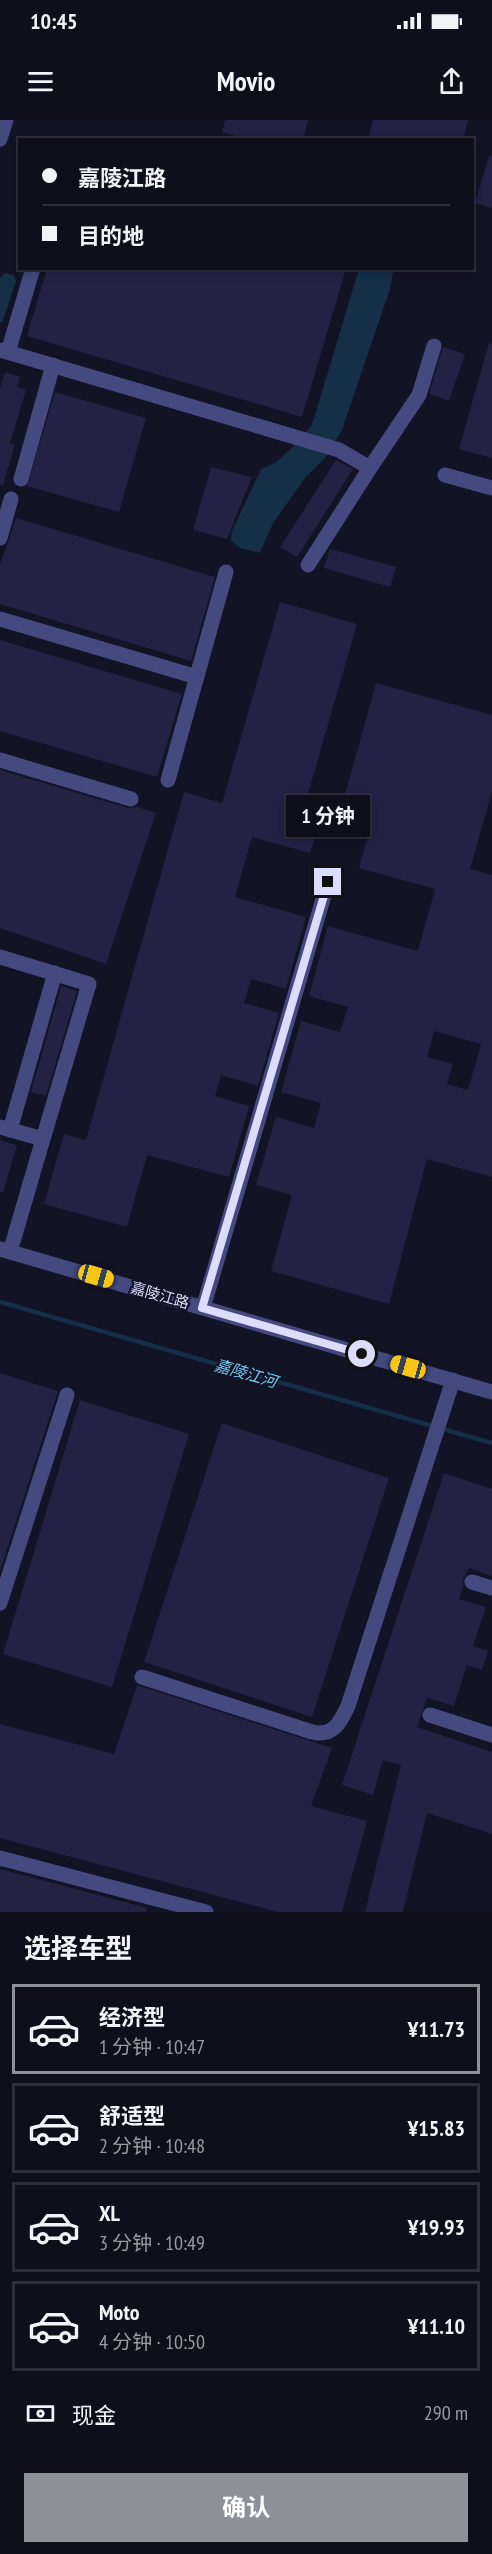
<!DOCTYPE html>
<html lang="zh">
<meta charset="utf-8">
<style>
:root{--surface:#0e0e1c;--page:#171725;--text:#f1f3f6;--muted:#9b9ca3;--line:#2e2e3b;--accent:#8c9099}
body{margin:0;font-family:"PT Sans Narrow","Noto Sans SC",sans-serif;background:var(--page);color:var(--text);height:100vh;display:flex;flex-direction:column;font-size:22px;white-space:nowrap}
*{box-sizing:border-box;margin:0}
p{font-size:20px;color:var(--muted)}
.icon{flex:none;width:33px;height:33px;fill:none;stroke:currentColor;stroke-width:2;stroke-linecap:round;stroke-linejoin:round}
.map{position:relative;height:1792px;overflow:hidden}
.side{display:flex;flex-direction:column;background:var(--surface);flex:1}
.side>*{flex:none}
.guide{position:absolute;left:18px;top:18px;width:456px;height:132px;border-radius:0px;box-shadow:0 3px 9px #0003,0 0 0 2px var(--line);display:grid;align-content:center;height:132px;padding:0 24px;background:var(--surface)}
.end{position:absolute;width:27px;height:27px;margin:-14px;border:8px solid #dcddfa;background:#111;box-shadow:0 0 0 3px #111}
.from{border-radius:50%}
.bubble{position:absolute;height:42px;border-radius:0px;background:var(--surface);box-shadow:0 3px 9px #0003,0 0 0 2px var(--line);font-size:20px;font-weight:700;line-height:42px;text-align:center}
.car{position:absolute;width:18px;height:36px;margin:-18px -9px;border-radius:8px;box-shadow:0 0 4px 2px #0007;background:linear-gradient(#f5c518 24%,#345 0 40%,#f5c518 0 76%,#345 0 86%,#f5c518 0)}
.guide b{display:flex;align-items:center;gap:21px;height:57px;font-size:22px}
.guide b+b{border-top:2px solid var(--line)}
.guide i{width:15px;height:15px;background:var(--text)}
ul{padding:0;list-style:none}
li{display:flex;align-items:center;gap:18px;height:90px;margin:0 12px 9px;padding:0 12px;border:3px solid var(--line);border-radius:0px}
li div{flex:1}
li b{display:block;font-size:22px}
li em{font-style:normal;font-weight:700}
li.current{border-color:var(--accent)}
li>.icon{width:54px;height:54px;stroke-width:1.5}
h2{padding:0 24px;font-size:27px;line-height:72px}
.pay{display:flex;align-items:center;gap:15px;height:66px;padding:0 24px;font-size:22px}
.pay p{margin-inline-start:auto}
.action{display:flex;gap:12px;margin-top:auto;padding:12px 24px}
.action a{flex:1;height:69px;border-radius:0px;background:var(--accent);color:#fff;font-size:24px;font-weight:700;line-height:69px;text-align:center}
.status{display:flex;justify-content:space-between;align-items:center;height:42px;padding:0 30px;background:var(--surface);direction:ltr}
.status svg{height:16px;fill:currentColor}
header{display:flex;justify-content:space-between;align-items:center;height:78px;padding:0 24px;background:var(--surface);font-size:27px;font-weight:700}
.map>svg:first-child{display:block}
</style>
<div class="status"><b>10:45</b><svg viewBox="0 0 49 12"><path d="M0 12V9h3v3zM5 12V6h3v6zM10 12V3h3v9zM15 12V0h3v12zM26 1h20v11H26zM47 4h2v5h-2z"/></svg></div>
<header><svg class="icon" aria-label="menu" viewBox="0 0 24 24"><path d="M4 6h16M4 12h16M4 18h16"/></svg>Movio<svg class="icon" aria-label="share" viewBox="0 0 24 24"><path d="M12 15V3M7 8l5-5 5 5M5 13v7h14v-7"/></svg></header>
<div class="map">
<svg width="492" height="1792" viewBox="0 0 492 1792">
<rect width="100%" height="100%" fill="#131326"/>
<path fill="#152f47" d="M359,149H390L393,153L390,169L342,310L325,338L305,358L273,403L260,433L240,428L231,421L232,411L261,349L275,343L294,326L312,305Z
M5,153L14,155L16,161L3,201L0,203V158Z"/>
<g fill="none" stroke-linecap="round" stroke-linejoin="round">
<path stroke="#152f47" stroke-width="4.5" d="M0,1182L492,1323"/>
</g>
<path fill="#232144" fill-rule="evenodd" d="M225,0H308L303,20H250L222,12Z
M373,0H468L463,20H368Z
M489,36H492V88L475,83Z
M47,148H333L345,152L302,297L27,216Z
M489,223L492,224V338L459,329Z
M443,227L465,234L449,281L429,274Z
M5,252L20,257L17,267L26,270L10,323L15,324L3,365H0V268Z
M55,272L146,298L119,392L27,366Z
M336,340L353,349L297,437L280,427Z
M211,347L252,357L227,419L193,410Z
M16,398L215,457L191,541L0,484V445Z
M330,429L396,447L390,467L324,448Z
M280,482L357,504L299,705L317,710L310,733L252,717L235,777L306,797L286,869L251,859L244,883L279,893L258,966L221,955L215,976L249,986L229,1057L147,1035L127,1107L44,1084L64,1014L86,1020L184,672L222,683Z
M0,520L182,574L157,657L0,611Z
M376,563L492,595V671L470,749L492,755V1057L427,1039L389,1184L271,1151L292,1075L256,1065L276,997L314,1008L321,983L281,972L301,901L340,912L348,887L309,876L328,806L418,831L435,769L359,748L370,709L338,700ZM434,911L481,924L468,970L447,964L453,944L427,937Z
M0,650L128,688L137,687L156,693L106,844L0,808Z
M61,866L77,871L46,976L31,972Z
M0,1020L17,1025L3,1072H0Z
M0,1253L58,1271L0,1451Z
M80,1280L189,1314L112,1567L3,1534Z
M222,1303L389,1358L312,1597L144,1542Z
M444,1353L492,1369V1456L469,1448L463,1459V1466L459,1479L486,1487L473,1526L488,1531L482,1550L467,1545L454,1586L427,1578L417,1607L492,1632V1714L427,1693L403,1792H365L401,1645L383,1640L373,1675L342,1665Z
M137,1565L332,1628L311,1686L367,1701L342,1792H278L0,1718V1604L114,1634Z
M0,1749L147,1788L146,1792H0Z"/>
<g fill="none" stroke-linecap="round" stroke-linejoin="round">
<path stroke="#444a7f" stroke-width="15" d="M0,19L6,0
M0,230L339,330L370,348L308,445
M8,232L33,148
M370,348L419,275L434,226
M445,355L492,368
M21,359L53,245
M0,418L11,379
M0,499L197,557
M0,640L131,679
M168,660L226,452
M0,837L89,864L43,1019L0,1007
M10,1010L55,853
M0,1129L492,1272
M10,1132L43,1019
M203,1188L328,762
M472,1462L492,1468
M0,1483L67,1275
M142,1557L312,1612C333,1617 340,1603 348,1586L453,1260
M430,1595L492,1615
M0,1738L206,1792"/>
</g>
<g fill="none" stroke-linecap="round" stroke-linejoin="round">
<path stroke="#dcddfa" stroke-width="8" d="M328,762L202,1188L362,1234"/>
</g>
<g text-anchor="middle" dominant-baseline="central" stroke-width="4.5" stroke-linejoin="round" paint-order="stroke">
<g font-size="15" fill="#dcddfa" stroke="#131326">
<text transform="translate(160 1175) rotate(16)">嘉陵江路</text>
</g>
<g font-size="16" font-style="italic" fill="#77c7ed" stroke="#131326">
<text transform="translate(246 1253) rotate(16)">嘉陵江河</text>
</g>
</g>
</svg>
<i class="end from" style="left:362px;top:1234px"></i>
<i class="end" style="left:328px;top:762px"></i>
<div class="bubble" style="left:286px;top:675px;width:84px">1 分钟</div>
<i class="car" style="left:96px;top:1156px;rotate:106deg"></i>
<i class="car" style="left:408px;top:1247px;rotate:286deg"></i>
<div class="guide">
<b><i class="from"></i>嘉陵江路</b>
<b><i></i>目的地</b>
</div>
</div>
<section class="side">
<h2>选择车型</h2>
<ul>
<li class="current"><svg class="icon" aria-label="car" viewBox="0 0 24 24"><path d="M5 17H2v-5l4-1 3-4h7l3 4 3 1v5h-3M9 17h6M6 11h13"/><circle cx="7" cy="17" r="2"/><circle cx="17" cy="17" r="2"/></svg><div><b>经济型</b><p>1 分钟 · 10:47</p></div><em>¥11.73</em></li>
<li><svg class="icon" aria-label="car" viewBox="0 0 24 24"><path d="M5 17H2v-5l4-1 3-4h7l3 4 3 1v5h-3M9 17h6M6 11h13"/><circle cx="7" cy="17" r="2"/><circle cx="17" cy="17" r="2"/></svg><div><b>舒适型</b><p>2 分钟 · 10:48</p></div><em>¥15.83</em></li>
<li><svg class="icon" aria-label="car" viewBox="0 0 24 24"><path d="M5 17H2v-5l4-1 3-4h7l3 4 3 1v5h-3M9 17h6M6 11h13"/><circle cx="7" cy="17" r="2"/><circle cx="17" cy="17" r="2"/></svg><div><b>XL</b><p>3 分钟 · 10:49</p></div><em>¥19.93</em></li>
<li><svg class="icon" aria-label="car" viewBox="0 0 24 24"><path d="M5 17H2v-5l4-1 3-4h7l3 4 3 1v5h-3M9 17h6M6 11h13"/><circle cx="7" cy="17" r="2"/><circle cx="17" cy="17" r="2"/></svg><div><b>Moto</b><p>4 分钟 · 10:50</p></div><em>¥11.10</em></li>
</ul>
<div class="pay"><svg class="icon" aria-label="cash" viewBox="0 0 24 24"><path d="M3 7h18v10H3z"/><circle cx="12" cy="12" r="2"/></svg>现金<p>290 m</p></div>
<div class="action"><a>确认</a></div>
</section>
